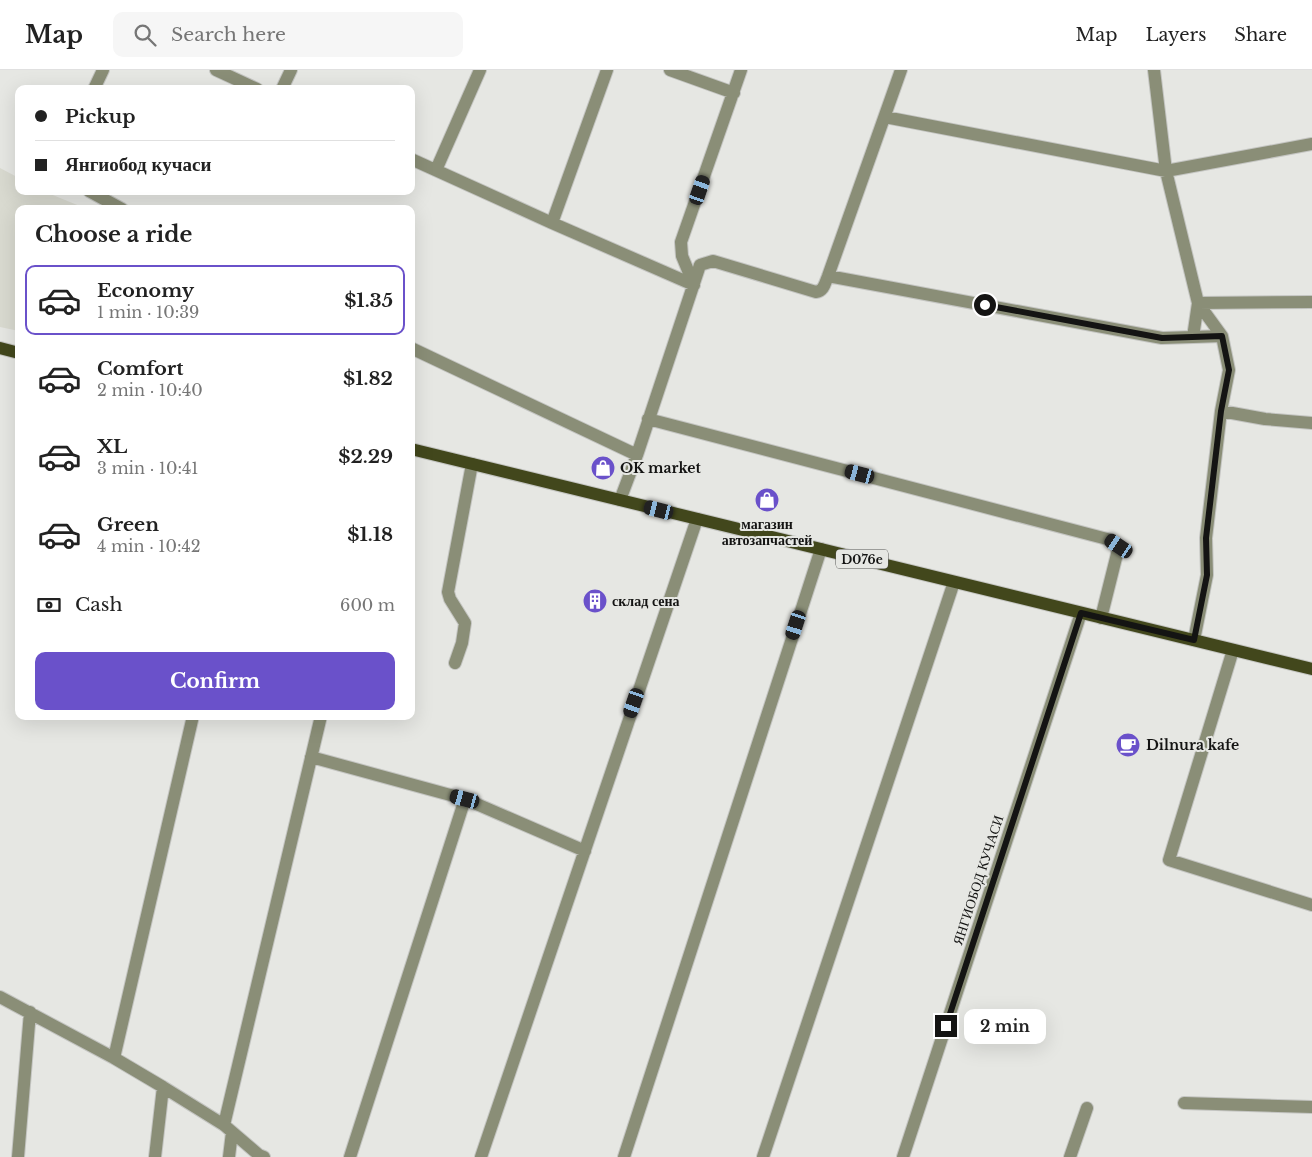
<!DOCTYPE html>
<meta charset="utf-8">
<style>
:root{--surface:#fff;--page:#f6f6f6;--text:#222;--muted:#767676;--line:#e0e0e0;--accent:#6a51ca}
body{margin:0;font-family:"Libre Baskerville",serif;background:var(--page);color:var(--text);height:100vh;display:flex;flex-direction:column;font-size:19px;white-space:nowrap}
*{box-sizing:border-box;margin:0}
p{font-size:16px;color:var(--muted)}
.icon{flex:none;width:28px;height:28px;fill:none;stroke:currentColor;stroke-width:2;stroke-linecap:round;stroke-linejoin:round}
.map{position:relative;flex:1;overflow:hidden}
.side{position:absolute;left:15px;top:135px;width:400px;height:515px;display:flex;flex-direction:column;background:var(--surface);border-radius:10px;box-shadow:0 5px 20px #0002}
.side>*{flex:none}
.hud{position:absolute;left:15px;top:15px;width:400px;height:110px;border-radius:10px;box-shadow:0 5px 20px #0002;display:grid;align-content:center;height:110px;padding:0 20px;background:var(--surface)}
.end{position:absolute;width:22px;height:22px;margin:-11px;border:6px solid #141413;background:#fff;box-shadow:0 0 0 2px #fff}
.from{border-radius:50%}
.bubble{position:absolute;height:35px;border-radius:10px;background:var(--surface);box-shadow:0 5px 20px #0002;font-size:16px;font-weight:800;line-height:35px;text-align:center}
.car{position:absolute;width:15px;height:30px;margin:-15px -8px;border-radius:6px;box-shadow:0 0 4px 1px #0007;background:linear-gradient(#222 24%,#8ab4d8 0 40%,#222 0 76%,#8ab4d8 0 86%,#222 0)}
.hud b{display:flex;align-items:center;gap:18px;height:48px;font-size:19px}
.hud b+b{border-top:1px solid var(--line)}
.hud i{width:12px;height:12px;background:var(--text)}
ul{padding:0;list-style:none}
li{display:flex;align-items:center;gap:15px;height:70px;margin:0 10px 8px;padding:0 10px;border:2px solid transparent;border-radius:10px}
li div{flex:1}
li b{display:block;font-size:19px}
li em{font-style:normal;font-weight:800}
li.active{border-color:var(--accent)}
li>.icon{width:45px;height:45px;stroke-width:1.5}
h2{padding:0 20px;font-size:22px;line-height:60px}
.pay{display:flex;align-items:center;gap:12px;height:55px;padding:0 20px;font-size:19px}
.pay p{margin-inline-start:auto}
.cta{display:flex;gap:10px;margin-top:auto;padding:10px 20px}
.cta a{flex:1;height:58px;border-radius:10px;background:var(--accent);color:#fff;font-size:20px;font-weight:800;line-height:58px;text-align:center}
header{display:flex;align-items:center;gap:30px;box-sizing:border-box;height:70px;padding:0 25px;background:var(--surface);border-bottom:1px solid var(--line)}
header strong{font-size:24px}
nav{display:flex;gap:28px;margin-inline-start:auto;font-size:18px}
.search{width:350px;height:45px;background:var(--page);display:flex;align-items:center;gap:12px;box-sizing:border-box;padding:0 18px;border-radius:10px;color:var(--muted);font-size:19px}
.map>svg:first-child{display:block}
</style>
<header>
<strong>Map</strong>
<div class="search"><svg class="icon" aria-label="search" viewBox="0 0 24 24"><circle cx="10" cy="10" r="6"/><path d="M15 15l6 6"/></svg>Search here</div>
<nav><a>Map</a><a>Layers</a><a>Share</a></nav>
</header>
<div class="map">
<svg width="1312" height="1087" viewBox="0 0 1312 1087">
<rect width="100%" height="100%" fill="#e6e7e3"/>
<path fill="#d9dad0" d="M0,98L19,108V121H43L87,139H19V261L0,257Z"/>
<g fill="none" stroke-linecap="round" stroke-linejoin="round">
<defs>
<path id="minor" d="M216,0L257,19
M670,0L734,23
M1154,0L1166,101L1198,233L1222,266L1229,300L1221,341L1206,468L1207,505L1194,570
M94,19L103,0
M282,19L291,0
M885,47L1166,101L1312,74
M411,89L552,153L694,215
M436,100L480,0
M89,121L122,139
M552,153L607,0
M828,206L1162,268L1193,267
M694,215L682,186L681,172L741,0
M1222,266L1193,267L1198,233L1312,232
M411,278L637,385
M1221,341L1265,349L1312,353
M648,349L1111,470L1119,476L1101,548
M620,430L637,385L700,195L713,191L816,222C824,221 825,213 828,206L901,0
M1233,580L1169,790L1312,835
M455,593L462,573L465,553L450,529L448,522L472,394
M311,687L465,729L585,781
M0,927L114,988L163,1017L224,1055L259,1085L264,1087
M114,988L193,646
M1184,1033L1312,1037
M224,1055L321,646
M18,1087L30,942
M155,1087L163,1017
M229,1087L232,1062
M350,1087L465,729
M481,1087L697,449
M624,1087L821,479
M763,1087L954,512
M903,1087L1081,543
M1070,1087L1087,1038"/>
<path id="major" d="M0,278L19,283
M411,379L1312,599"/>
</defs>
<use href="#minor" stroke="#c4c5c2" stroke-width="14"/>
<use href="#major" stroke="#c4c5c2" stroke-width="14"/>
<use href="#minor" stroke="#8a8e77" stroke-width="12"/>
<use href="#major" stroke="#42471c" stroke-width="12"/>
</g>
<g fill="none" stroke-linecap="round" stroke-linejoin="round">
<path stroke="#141413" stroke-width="6" d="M946,956L1081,543L1194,570L1207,505L1206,468L1221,341L1229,300L1222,266L1162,268L985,235"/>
</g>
<defs>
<symbol id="shop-disc" viewBox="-11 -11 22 22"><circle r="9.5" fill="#6a51ca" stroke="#e6e7e3"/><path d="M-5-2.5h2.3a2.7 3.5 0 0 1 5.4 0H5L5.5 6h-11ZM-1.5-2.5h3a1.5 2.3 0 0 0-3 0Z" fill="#fff"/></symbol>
<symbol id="building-disc" viewBox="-11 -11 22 22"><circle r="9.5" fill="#6a51ca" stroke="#e6e7e3"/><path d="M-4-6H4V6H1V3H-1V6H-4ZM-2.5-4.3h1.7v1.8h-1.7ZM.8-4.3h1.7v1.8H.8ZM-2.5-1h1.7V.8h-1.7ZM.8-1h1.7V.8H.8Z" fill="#fff"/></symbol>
<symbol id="cafe-disc" viewBox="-11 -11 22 22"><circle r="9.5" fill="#6a51ca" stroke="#e6e7e3"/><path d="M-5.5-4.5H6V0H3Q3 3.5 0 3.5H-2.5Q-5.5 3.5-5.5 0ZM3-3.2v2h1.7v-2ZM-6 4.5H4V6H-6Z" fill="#fff"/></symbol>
</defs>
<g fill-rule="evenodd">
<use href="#shop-disc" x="589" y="384" width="28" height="28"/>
<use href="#shop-disc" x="753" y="416" width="28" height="28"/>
<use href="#building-disc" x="581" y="517" width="28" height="28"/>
<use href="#cafe-disc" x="1114" y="661" width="28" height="28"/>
</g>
<g text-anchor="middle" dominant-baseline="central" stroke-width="4" stroke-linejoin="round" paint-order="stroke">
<rect fill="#e6e7e3" stroke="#535351" stroke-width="1" x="836" y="479.5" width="52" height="19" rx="4"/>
<g font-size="12" font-weight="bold" fill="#141413">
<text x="862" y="489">D076e</text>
</g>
<g font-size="14" font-weight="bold" fill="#141413" stroke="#e6e7e3" text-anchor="start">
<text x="620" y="398">OK market</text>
<text x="767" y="454" text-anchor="middle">магазин<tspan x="767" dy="16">автозапчастей</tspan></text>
<text x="612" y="531">склад сена</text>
<text x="1146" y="675">Dilnura kafe</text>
</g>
<g font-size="14" fill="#141413" stroke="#e6e7e3">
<text transform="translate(978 810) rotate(-72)">ЯНГИОБОД КУЧАСИ</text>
</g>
</g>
</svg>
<i class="end from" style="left:985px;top:235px"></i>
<i class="end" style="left:946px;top:956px"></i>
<div class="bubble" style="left:964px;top:939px;width:82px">2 min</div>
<i class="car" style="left:700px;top:120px;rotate:19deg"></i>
<i class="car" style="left:860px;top:404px;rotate:285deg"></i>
<i class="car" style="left:659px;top:440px;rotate:284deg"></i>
<i class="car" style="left:1119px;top:476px;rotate:304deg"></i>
<i class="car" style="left:796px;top:555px;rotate:198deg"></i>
<i class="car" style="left:634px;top:633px;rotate:199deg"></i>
<i class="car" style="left:465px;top:729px;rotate:285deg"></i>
<div class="hud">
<b><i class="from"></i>Pickup</b>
<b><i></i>Янгиобод кучаси</b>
</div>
<section class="side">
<h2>Choose a ride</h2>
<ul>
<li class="active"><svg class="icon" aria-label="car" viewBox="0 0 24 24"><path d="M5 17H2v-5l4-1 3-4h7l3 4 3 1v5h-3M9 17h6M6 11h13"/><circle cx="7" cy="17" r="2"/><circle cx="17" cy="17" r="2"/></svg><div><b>Economy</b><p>1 min · 10:39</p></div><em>$1.35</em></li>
<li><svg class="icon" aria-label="car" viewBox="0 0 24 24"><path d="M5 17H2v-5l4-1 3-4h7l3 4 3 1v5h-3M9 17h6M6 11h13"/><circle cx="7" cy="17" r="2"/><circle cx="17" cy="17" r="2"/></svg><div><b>Comfort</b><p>2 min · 10:40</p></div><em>$1.82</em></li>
<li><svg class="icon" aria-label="car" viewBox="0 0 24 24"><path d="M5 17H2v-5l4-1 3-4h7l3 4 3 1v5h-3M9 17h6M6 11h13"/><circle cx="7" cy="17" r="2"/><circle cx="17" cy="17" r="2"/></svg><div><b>XL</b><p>3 min · 10:41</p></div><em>$2.29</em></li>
<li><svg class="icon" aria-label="car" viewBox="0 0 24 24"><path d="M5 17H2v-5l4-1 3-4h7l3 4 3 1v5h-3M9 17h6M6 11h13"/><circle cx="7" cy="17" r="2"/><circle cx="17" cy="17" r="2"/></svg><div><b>Green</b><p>4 min · 10:42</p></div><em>$1.18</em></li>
</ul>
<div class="pay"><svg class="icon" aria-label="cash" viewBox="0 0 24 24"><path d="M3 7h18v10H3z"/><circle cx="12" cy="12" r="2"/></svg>Cash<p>600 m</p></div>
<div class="cta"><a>Confirm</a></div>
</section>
</div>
